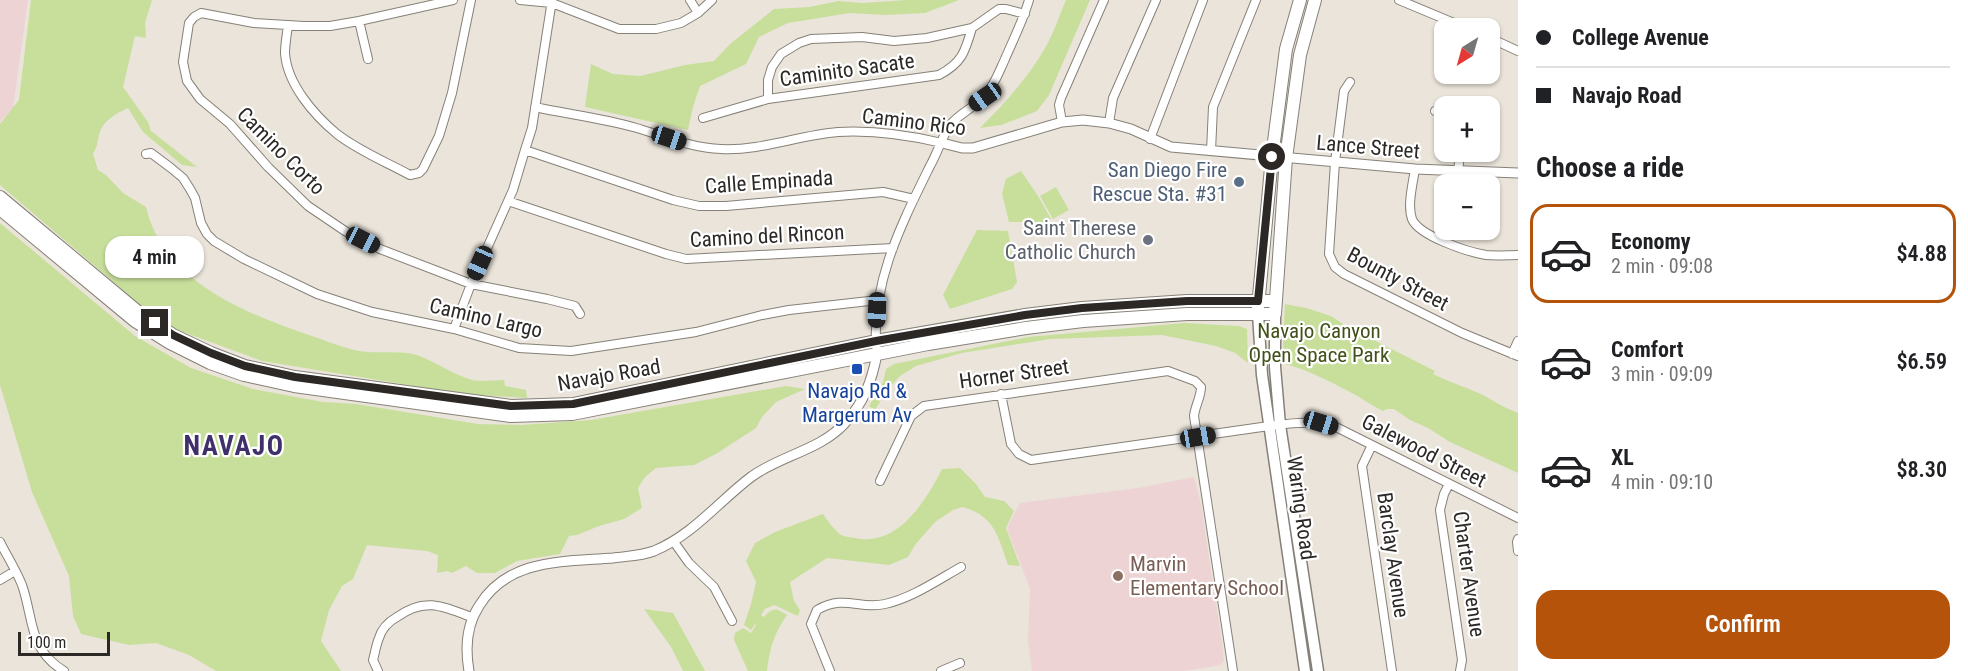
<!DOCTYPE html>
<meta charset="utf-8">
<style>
:root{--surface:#fff;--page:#f6f6f6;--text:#202124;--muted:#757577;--line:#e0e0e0;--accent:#b45309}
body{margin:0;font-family:"Roboto Condensed",sans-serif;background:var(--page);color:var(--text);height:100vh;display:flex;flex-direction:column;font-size:22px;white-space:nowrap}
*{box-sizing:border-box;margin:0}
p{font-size:20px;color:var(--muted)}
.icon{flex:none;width:33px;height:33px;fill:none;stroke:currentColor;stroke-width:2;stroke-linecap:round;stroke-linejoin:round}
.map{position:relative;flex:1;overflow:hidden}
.drawer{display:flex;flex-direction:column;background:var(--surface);width:450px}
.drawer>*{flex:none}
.hud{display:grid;align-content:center;height:132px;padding:0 18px;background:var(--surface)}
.needle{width:39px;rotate:217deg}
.buttons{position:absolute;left:1434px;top:18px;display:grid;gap:12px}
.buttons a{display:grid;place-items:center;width:66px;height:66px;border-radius:12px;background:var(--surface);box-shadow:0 2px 4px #0004;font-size:30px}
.scale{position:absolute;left:18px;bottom:15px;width:92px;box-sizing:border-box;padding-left:6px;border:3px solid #2b2825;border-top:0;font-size:16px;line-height:21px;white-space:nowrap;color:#2b2825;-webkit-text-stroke:4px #fff;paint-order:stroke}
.end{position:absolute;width:27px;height:27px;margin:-14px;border:8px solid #2b2825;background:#fff;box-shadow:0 0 0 3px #fff}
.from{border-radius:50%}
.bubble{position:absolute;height:42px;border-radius:18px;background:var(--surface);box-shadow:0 2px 4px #0004;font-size:20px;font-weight:600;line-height:42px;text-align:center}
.car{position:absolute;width:18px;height:36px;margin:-18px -9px;border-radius:8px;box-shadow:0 0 4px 2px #0007;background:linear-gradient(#222 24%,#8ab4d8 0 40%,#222 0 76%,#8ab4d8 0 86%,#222 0)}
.hud b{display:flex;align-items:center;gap:21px;height:57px;font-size:22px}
.hud b+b{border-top:2px solid var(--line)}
.hud i{width:15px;height:15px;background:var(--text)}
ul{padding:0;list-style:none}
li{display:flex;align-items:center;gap:18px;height:99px;margin:0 12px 9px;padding:0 6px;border:3px solid transparent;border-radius:18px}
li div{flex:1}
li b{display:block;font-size:22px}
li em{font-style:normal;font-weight:600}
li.on{border-color:var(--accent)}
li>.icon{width:54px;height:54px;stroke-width:1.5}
h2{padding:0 18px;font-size:27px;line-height:72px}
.primary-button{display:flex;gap:12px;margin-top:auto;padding:12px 18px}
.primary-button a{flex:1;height:69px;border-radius:18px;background:var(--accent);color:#fff;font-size:24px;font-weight:600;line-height:69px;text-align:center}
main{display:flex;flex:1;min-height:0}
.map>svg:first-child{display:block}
</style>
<main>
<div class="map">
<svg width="1518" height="671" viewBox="0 0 1518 671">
<rect width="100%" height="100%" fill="#eae4da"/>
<path fill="#eed3d5" d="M0,0H28L13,108L0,122Z
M1194,477L1201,504L1222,643L1224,661L1221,665L1184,671H1032L1028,641L1030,589L1007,528L1020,503L1138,488Z"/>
<path fill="#c8df9c" d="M31,0H152L145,23L146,38L135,36L123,87L148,122L151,131L197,167L182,165L143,132L128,108C117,113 102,121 99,135C97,143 98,145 93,154L98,170L106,175L123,193L146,207C163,280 242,312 306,334C322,339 338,346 354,350C372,354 391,351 409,353C429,357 451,374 472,380C480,382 494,380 504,380L505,386L526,390L527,398L479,395L433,389L262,361L178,330L138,303L0,185V124L19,100Z
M906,0H959L925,13L885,15L850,13L788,23L759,37L746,64L700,86L693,107L688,130L585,107L591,64L613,74L640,76L685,65L714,61L730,44L774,9L809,7L839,1L862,3Z
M1066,0H1090L1049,95L1037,111L1001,125L980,128C1004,104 1028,78 1045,48C1054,33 1059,16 1066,0Z
M1021,171L1038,196L1051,219L1044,222H1009L1002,194L1006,179Z
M1056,187L1069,210L1053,219L1040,196Z
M0,223L135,336L191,368L253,389L323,402L356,404L478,424L521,425L591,420L786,386L805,389L776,402L762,417L756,428L716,454L694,465L656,468L645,477L638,488L642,508L624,519L599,526L577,535L569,536L560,554L517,561L495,573H477L466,566L452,573L447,571L437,573L438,555L427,551L367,545L353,579L342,586L329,610L321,641L341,671H216L189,655L156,643L129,645L81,634L73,616L69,576L32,492L0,385Z
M977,230L1008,231L1017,282L1012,289L950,309L943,295Z
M1285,304L1306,308L1331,316L1346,326L1435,371L1433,374L1437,376C1452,383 1468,388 1483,395C1495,402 1505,408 1518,413V473L1450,442L1428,428L1410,420L1394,409H1387L1383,411L1379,409C1369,404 1360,397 1350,392C1329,381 1308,370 1285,364L1283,343Z
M1184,323L1239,326L1247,329L1248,363L1235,353L1216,346L1162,335L1050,339L962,353L916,366L900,376L887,390L875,410L869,406L883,382L886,369L894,364L1028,337Z
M960,468L976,484L985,497L1004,501L1014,511L1006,528L1020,566L1008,565C998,536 994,515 962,507L953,510L935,522L915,545L908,557L889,565L827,558L790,582L794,601L800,610L798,616L774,605L765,609L761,615L764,617C774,607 775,608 787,615C774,634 770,647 767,671H748L734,640L735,633L743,628L751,633L756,625L755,624L751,630L744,625L751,604L756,582L746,561L755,543L775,532L823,514C828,521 834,530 841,535C845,537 851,537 855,538C898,547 925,502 942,469Z
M644,609L673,613L705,671H683L671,647Z"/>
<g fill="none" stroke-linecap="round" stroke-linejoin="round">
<defs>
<path id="minor" d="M453,0L359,21L330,26H304L254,23L201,13L194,17L189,23L183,62L187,81L200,99L230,124L268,167L308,206L345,231L380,249L471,284L547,299L575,306L580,314
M520,0L552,3L619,29H656L681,23L698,13L712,0
M690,0L698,13
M1399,0L1466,28
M359,21L368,59
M288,25C287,34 285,44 285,53C287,84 314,115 337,134C359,151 386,162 410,175L419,173L423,169L439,136L452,93L471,0
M1490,38L1518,51
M1350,82L1344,91L1335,162L1329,254L1335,267L1344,274L1462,333L1518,356
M768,99V80L772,67L781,54L799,43L811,39L862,37L894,41L927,38L972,28L999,9H1006L1025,14
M535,107C567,114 601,118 633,127C662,135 690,148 721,149C761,151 799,135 838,132C873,130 908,135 942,143
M1435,111L1444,115
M703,118L768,99L939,75C962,63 965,52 972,28
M1062,122L1059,105L1061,98L1104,0
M1109,123L1113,98L1156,0
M1150,139L1203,0
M525,150L673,200L699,206H726L883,192L914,199
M1211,151L1213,107L1256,0
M146,154L151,153L171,168L183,178L190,189L195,198L201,223L207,234L214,241L244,259L317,294L372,312L454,329L519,348L571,351L696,332L762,315L789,310L878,300
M1415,169C1413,183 1407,205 1412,219C1419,236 1468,252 1486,255C1496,256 1507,255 1518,255
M1458,172L1460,152
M508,201L666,254L686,259L893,248
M454,329L471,284L513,190L525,150L532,128L552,0
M877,354C869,287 901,225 930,166C937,154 942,137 950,125C960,113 975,107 985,96C994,86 999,72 1005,59C1013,40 1023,21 1029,0
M1512,354L1518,341
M1001,394L1011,444L1019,454L1031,460L1269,426C1295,423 1313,420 1338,428L1518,518
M1372,445L1362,466L1392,671
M880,481L911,416L924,406L1168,371L1195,381L1201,387C1201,397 1195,406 1194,416L1233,671
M1449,484L1444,494L1440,510L1462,660L1460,671
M1518,539L1517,542L1518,551
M0,542C7,556 16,570 22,585C34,619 28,649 64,671
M674,542L689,563L714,587L732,621
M0,580L15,571
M378,671L373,660C375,653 376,645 379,638C382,628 388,622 397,617C424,597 443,606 471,617
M830,671L811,624L817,610C845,594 859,610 885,604C912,598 938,580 961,567
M941,671L960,663"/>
<path id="tertiary" d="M942,143L962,148H973L1062,122L1083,120L1109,123L1131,129L1171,147L1415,169L1518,173
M469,671C465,648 466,626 479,606C508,558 564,562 613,558C627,556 641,556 654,551C693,535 718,502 751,477C779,456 821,450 845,423C864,403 872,380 877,354"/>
<path id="secondary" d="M1258,314L1262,375L1305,671
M1275,314V367L1280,425L1318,671"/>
<path id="primary" d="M0,197L137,311L173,335L211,353L245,366L295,377L511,406L573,404L876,341L1025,315L1082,308L1187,301H1275
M0,209L135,321L170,343L210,363L244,375L294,386L511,416L572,414L928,344L1026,328L1083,321L1187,314H1275L1286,158L1300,55L1315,0
M1258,307L1272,157L1286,49L1300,0"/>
</defs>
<use href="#minor" stroke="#868178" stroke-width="10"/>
<use href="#tertiary" stroke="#868178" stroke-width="11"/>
<use href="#secondary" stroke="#868178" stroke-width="13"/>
<use href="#primary" stroke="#868178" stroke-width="14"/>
<use href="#minor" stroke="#fff" stroke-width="8"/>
<use href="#tertiary" stroke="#fff" stroke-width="9"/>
<use href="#secondary" stroke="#fff" stroke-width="10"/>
<use href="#primary" stroke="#fff" stroke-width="12"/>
</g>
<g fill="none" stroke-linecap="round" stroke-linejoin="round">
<path stroke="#2b2825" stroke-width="8" d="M155,323L173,335L211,353L245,366L295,377L511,406L573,404L876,341L1025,315L1082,308L1187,301H1258L1272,157"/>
</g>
<circle fill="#5c6f8a" stroke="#fff" stroke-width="2" cx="1239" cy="182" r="6"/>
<circle fill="#6b7280" stroke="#fff" stroke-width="2" cx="1148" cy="240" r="6"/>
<rect fill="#1a4fb4" stroke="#fff" stroke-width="2" x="851" y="363" width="12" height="12" rx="3"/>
<circle fill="#8d6e63" stroke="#fff" stroke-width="2" cx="1118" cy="576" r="6"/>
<g text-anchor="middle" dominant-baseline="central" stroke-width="4.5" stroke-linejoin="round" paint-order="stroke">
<g font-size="21" fill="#2b2825" stroke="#fff">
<text transform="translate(847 70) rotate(-8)">Caminito Sacate</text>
<text transform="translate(914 122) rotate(7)">Camino Rico</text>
<text transform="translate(1368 147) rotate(5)">Lance Street</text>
<text transform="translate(281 151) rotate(45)">Camino Corto</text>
<text transform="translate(769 182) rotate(-4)">Calle Empinada</text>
<text transform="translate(767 236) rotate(-3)">Camino del Rincon</text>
<text transform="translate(1398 279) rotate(28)">Bounty Street</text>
<text transform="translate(486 318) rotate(13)">Camino Largo</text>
<text transform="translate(1014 374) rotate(-8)">Horner Street</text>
<text transform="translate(609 375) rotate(-10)">Navajo Road</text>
<text transform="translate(1424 451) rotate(27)">Galewood Street</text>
<text transform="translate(1301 508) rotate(82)">Waring Road</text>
<text transform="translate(1393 555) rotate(82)">Barclay Avenue</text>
<text transform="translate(1469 574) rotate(82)">Charter Avenue</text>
</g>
<g font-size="21" fill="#4e5e75" stroke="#fff" text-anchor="end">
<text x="1227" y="170">San Diego Fire<tspan x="1227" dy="24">Rescue Sta. #31</tspan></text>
</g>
<g font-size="21" fill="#5b616d" stroke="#fff" text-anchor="end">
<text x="1136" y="228">Saint Therese<tspan x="1136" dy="24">Catholic Church</tspan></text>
</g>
<g font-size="21" fill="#415119" stroke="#fff">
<text x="1319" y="331">Navajo Canyon<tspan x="1319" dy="24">Open Space Park</tspan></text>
</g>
<g font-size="21" fill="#164399" stroke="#fff">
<text x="857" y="391">Navajo Rd &amp;<tspan x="857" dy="24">Margerum Av</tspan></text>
</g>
<g font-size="21" fill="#785e54" stroke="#fff" text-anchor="start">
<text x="1130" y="564">Marvin<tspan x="1130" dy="24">Elementary School</tspan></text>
</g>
<g font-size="27" font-weight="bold" letter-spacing="1.5" fill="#3f2f6a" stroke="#fff">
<text x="234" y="446">NAVAJO</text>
</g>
</g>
</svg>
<div class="buttons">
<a><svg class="needle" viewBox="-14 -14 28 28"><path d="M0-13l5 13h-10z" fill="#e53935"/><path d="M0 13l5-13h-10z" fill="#757577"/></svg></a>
<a>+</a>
<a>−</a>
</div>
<div class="scale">100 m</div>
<i class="end from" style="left:1272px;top:157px"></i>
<i class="end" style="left:155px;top:323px"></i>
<div class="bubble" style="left:105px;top:236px;width:99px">4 min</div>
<i class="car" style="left:985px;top:97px;rotate:235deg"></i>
<i class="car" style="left:669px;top:138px;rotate:108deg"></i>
<i class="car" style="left:363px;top:240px;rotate:117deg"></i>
<i class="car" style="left:480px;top:263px;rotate:204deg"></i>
<i class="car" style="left:877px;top:310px;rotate:182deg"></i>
<i class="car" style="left:1321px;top:423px;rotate:107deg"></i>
<i class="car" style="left:1198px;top:437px;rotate:81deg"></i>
</div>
<section class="drawer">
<div class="hud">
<b><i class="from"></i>College Avenue</b>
<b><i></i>Navajo Road</b>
</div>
<h2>Choose a ride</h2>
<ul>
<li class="on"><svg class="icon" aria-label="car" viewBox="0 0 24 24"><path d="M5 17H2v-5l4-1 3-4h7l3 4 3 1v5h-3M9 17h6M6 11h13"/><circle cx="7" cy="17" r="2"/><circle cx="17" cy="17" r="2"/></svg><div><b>Economy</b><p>2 min · 09:08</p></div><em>$4.88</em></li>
<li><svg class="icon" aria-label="car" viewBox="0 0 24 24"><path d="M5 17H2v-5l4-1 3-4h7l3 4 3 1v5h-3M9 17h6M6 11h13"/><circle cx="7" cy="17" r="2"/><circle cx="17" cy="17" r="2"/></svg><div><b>Comfort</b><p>3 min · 09:09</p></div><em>$6.59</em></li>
<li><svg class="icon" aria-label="car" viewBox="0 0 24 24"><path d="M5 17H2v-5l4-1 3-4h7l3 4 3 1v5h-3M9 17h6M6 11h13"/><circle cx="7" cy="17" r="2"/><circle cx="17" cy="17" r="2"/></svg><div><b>XL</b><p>4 min · 09:10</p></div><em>$8.30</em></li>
</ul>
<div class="primary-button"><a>Confirm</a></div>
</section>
</main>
